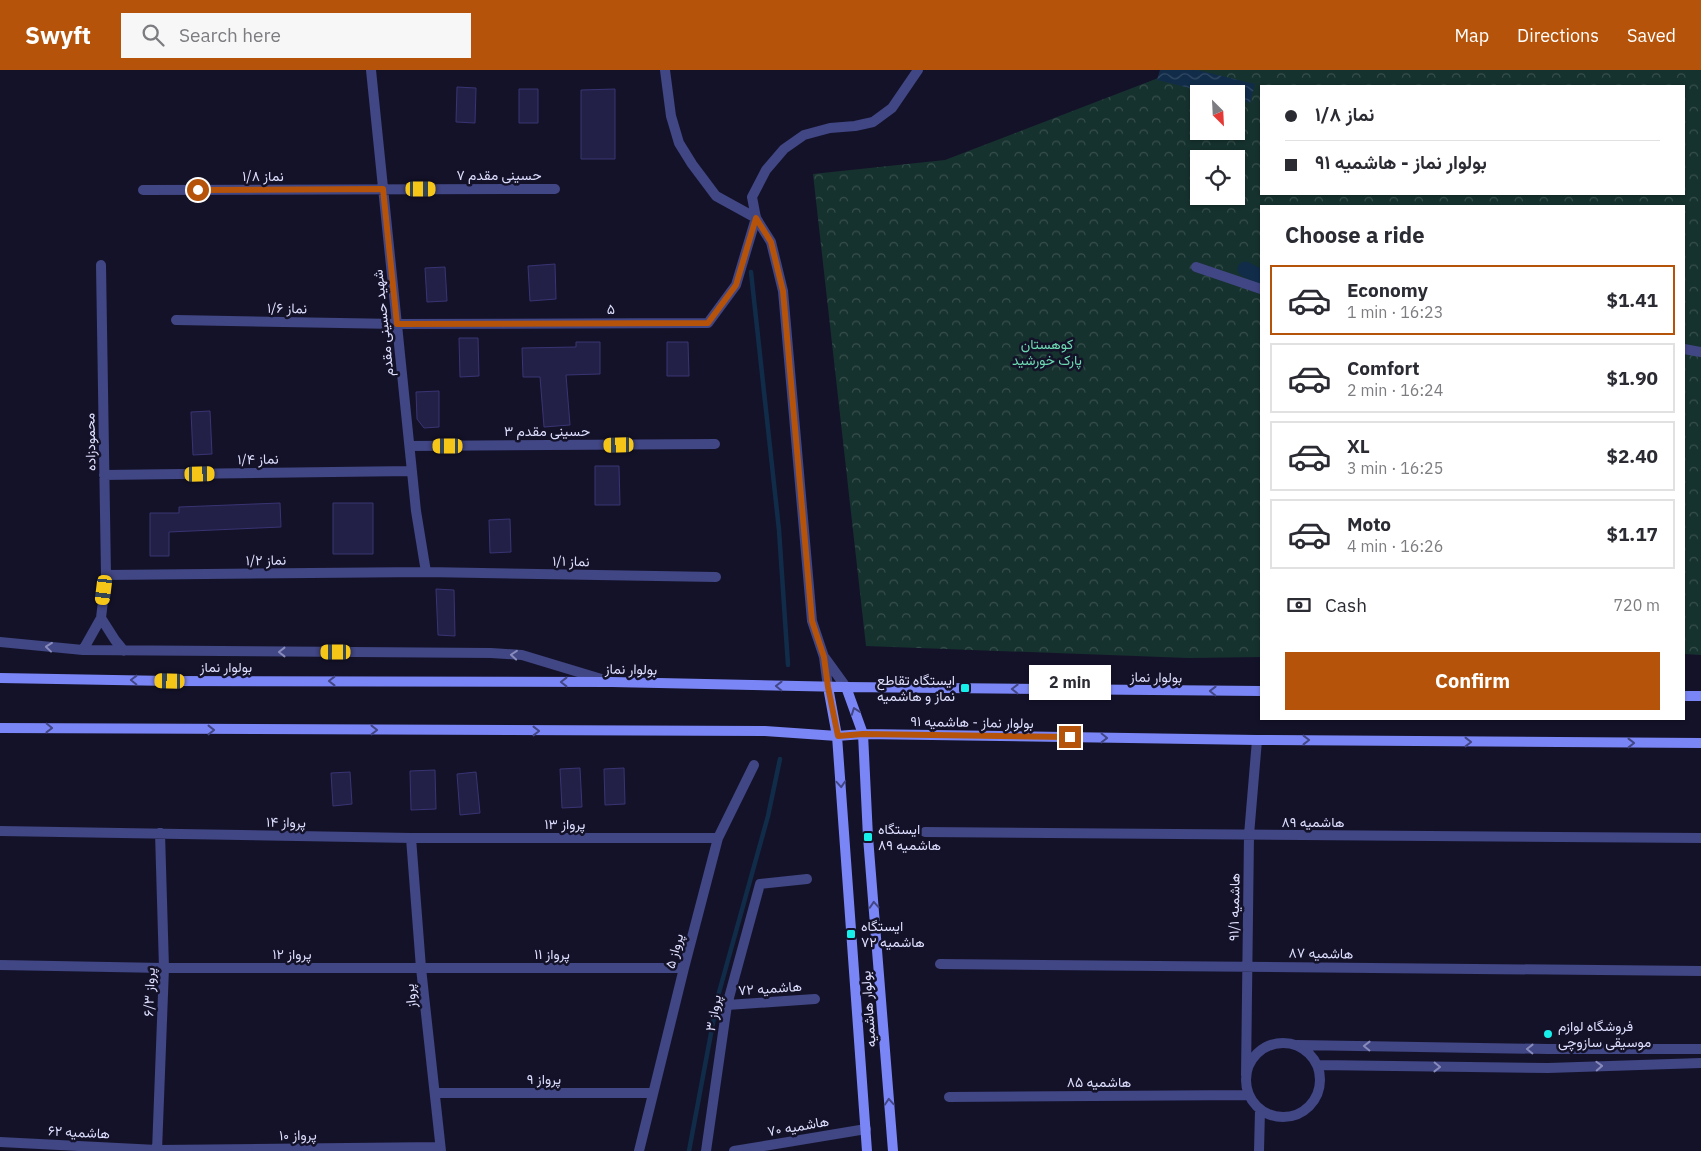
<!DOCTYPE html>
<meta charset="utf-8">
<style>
:root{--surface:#fff;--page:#f7f7f7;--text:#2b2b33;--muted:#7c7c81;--line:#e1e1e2;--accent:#b45309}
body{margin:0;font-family:"IBM Plex Sans",Vazirmatn,sans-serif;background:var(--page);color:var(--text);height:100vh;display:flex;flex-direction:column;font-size:19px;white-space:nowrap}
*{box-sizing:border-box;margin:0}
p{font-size:16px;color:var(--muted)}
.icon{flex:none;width:28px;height:28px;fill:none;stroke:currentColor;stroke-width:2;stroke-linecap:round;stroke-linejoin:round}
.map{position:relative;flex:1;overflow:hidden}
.panel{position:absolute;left:1260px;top:135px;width:425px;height:515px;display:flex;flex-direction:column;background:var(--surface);border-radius:0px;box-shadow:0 1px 4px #0004}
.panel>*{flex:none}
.banner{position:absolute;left:1260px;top:15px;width:425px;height:110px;border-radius:0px;box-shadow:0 1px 4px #0004;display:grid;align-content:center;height:110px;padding:0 25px;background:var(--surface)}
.needle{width:32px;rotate:156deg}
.tools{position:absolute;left:1190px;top:15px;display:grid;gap:10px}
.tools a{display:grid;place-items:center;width:55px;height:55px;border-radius:0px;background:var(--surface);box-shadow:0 1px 4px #0004;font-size:25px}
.end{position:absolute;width:22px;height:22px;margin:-11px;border:6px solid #b45309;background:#fff;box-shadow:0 0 0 2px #fff}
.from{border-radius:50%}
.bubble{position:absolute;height:35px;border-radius:0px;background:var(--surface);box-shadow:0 1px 4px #0004;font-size:16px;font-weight:700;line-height:35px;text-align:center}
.car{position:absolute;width:15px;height:30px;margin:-15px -8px;border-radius:6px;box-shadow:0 0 4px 1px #0007;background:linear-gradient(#f5c518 24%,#345 0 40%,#f5c518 0 76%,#345 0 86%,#f5c518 0)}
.banner b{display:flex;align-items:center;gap:18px;height:48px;font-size:19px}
.banner b+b{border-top:1px solid var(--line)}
.banner i{width:12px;height:12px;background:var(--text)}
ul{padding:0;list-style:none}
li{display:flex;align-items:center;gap:15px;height:70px;margin:0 10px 8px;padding:0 15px;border:2px solid var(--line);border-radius:0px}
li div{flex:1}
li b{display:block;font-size:19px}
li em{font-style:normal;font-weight:700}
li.selected{border-color:var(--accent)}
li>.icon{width:45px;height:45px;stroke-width:1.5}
h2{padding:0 25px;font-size:22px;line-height:60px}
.pay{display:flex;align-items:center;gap:12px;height:55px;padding:0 25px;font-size:19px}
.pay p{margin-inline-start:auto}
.cta{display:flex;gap:10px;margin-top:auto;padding:10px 25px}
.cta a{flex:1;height:58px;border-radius:0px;background:var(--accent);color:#fff;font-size:20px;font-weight:700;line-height:58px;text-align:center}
header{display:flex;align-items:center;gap:30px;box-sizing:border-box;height:70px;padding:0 25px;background:var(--accent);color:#fff}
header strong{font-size:24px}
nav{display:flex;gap:28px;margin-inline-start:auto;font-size:18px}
.search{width:350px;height:45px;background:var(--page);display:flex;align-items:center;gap:12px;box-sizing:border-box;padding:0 18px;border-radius:0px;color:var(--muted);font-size:19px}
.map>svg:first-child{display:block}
</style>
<header>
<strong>Swyft</strong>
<div class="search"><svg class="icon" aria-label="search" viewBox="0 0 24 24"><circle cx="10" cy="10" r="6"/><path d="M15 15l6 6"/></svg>Search here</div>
<nav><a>Map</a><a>Directions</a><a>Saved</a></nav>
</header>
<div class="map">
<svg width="1701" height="1081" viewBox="0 0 1701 1081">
<defs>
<pattern id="park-crowns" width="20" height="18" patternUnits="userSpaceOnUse" patternTransform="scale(1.25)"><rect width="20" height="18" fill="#16322e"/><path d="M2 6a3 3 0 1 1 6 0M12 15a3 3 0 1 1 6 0" fill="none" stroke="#374f4d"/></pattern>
<pattern id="water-waves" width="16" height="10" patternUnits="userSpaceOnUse" patternTransform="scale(1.25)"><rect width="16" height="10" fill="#112c49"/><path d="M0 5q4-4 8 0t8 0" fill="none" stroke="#334a64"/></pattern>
</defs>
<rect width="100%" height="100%" fill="#141229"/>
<path fill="url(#park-crowns)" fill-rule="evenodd" d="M1179,0H1701V585L1684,584V136H1261V587L1189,588L866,576L813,104L945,90ZM1261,16H1684V124H1261ZM1199,24H1236V61H1199ZM1199,89H1236V126H1199Z"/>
<path fill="url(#water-waves)" d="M1160,0H1197L1255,14L1250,33L1236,29V24H1214L1157,10Z"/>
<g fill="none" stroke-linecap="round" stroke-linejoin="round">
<path stroke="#112c49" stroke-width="4.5" d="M751,202L779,460L788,595
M689,1081L718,926L768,746L780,689"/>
<path stroke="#112c49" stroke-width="15" d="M1245,199L1261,207"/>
</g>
<path fill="#232048" stroke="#393473" d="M457,17L476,18L475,53L456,52Z
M519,19H538V53H519Z
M615,19V89H581V20Z
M555,194L556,229L530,231L528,196Z
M445,197L447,231L427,232L425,198Z
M459,268H478L479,306L460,307Z
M576,272H600V304L566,305L570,355L544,357L540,307H523L522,278L576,277Z
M667,272H688L689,306H667Z
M439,321V357L424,358L417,349L416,322Z
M210,341L212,384L193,385L191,342Z
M595,396H619L620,435H595Z
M280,433L281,457L169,462V486H150V443H179V437Z
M333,433H373V484H333Z
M510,449L511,482L490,483L489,450Z
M436,519L454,520L455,566L438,565Z
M580,698L582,737L562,738L560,699Z
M624,698L625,734L605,735L604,699Z
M435,700L436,739L411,740L410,701Z
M350,702L352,734L333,736L331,703Z
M476,702L480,743L460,745L457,704Z"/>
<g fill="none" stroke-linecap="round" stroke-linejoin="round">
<path stroke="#414684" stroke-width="10" d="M1196,197L1261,219"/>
<path stroke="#414684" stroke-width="10" d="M371,0L416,441L426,502
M665,0L671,46L679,73L692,94L716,126L756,148
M143,120L555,119
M176,250L397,254L708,253L736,215L756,148L752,127L766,100L784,79L804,65L830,58L855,56L873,52L892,38L918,0
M1684,279L1701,282
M410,376L715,374
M104,405L412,401
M106,505L426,502L716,507
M101,548L115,570L124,581
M0,572L83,580L491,583L522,585L608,611
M83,580L101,548L106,505L101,195
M0,761L411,768H718
M925,762L1701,768
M411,768L421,898L441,1081
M940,894L1701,901
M0,895L164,898H684
M727,935L815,929
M1246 1010a37 37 0 1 1 74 0a37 37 0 1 1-74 0Z
M1297,975L1548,979H1701
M1318,995L1548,998L1701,993
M1246,1005L1249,765L1257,670
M435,1023H653
M949,1027L1248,1025
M0,1072L157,1080L440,1077
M157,1081L164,898L160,763
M639,1081L684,898L718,768L754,695
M706,1081L727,935L760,814L807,809
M734,1081L866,1059
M1259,1081L1260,1040"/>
<path stroke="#414684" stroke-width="10" d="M756,148L771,172L783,221L812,551L824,587L828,617
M825,588L846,617"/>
<path stroke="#7b86f6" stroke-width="10" d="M0,608L170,611L612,612L846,617L1261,621
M828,617L837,666L867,1081
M846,617L863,664L868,767L893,1081
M1684,626H1701
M0,658L765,661L837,666L863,664L1257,670L1701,673"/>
</g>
<defs><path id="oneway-chevron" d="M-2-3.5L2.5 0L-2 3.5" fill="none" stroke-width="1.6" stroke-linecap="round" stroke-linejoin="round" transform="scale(1.25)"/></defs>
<g stroke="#878aba">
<use href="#oneway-chevron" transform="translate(49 577) rotate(-174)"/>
<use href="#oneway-chevron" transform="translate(282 582) rotate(-180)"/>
<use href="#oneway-chevron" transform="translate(514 585) rotate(-175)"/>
<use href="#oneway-chevron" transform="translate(1367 976) rotate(-179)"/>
<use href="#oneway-chevron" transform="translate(1530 979) rotate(-179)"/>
<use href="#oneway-chevron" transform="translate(1599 996) rotate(-2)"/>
<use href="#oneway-chevron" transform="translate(1437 997) rotate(1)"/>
</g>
<g stroke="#424685">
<use href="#oneway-chevron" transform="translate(134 610) rotate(-179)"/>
<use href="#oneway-chevron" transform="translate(332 611) rotate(-180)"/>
<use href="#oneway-chevron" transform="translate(564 612) rotate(-180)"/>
<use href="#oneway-chevron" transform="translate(779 616) rotate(-179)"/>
<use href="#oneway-chevron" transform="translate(1015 619) rotate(-179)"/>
<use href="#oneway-chevron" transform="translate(1213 621) rotate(-179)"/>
<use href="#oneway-chevron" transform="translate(855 641) rotate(-110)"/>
<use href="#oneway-chevron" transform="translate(49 658) rotate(1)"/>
<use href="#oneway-chevron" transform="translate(211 660)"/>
<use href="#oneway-chevron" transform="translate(374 660)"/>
<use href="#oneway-chevron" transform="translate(536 661)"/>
<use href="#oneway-chevron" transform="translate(1104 668) rotate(1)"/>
<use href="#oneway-chevron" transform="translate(1306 670)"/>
<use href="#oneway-chevron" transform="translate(1468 672)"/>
<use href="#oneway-chevron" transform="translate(1631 673)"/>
<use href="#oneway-chevron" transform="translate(841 714) rotate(86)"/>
<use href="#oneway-chevron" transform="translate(874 835) rotate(-94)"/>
<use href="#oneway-chevron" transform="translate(889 1032) rotate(-94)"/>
</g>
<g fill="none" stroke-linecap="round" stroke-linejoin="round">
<path stroke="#b45309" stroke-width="6" d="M198,120L383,119L397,254L708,253L736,215L756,148L771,172L783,221L812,551L824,587L828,617L838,666L863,664L1070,667"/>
</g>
<g fill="#17efeb" stroke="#141229" stroke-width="2">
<rect x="960" y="613" width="10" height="10" rx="2.5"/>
<rect x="863" y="762" width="10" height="10" rx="2.5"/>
<rect x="846" y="859" width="10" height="10" rx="2.5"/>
<circle cx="1548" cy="964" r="5"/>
</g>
<g text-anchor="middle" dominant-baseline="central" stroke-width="5" stroke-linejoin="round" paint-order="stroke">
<g font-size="14" fill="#ddddfd" stroke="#141229">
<text x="499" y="105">حسینی مقدم ۷</text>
<text x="263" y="106">نماز ۱/۸</text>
<text transform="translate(287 238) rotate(1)">نماز ۱/۶</text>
<text x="611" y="239">۵</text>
<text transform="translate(383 253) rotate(-96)">شهید حسینی مقدم</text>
<text x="547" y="361">حسینی مقدم ۳</text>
<text transform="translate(90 372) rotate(-91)">محمودزاده</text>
<text transform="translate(258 389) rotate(-1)">نماز ۱/۴</text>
<text transform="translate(266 490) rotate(-1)">نماز ۱/۲</text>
<text transform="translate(571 491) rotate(1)">نماز ۱/۱</text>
<text x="226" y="597">بولوار نماز</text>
<text transform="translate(631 599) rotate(1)">بولوار نماز</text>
<text transform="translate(1156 607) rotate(1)">بولوار نماز</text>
<text transform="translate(972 652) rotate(1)">بولوار نماز - هاشمیه ۹۱</text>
<text transform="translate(286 752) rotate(1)">پرواز ۱۴</text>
<text x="1313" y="752">هاشمیه ۸۹</text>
<text x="565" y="754">پرواز ۱۳</text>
<text transform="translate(1234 837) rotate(-89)">هاشمیه ۹۱/۱</text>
<text transform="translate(674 881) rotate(-75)">پرواز ۵</text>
<text transform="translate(1321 883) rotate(1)">هاشمیه ۸۷</text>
<text x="292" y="884">پرواز ۱۲</text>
<text x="552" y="884">پرواز ۱۱</text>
<text transform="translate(770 918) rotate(-4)">هاشمیه ۷۲</text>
<text transform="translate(149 922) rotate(-88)">پرواز ۶/۳</text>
<text transform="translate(410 926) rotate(-96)">پرواز</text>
<text transform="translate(868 939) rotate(-94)">بولوار هاشمیه</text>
<text transform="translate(713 943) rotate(-80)">پرواز ۳</text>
<text x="544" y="1009">پرواز ۹</text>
<text x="1099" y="1012">هاشمیه ۸۵</text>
<text transform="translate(798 1056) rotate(-10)">هاشمیه ۷۰</text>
<text transform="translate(79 1062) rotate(3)">هاشمیه ۶۲</text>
<text transform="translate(298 1065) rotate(-1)">پرواز ۱۰</text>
</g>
<g font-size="14" fill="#6cd9b1" stroke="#141229">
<text x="1047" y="274">کوهستان<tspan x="1047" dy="16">پارک خورشید</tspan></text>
</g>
<g font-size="14" fill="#ddddfd" stroke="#141229" text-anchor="start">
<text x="955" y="610" text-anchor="end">ایستگاه تقاطع<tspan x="955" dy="16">نماز و هاشمیه</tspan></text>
<text x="878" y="759">ایستگاه<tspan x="878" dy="16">هاشمیه ۸۹</tspan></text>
<text x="861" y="856">ایستگاه<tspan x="861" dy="16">هاشمیه ۷۲</tspan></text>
<text x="1558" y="956">فروشگاه لوازم<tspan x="1558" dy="16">موسیقی سازوچی</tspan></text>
</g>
</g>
</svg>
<div class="tools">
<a><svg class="needle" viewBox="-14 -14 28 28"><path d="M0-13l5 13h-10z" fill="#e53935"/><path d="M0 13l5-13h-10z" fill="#7c7c81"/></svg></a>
<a><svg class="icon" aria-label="locate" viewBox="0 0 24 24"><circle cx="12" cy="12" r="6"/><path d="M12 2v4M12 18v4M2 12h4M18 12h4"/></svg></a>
</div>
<i class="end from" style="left:198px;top:120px"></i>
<i class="end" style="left:1070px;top:667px"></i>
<div class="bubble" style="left:1029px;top:595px;width:82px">2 min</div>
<i class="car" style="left:421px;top:119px;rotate:90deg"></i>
<i class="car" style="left:619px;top:375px;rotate:269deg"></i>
<i class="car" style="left:448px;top:376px;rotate:270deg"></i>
<i class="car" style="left:200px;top:404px;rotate:89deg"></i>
<i class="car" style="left:104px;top:520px;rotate:187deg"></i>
<i class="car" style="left:336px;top:582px;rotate:270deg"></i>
<i class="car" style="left:170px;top:611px;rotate:271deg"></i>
<div class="banner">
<b><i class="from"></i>نماز ۱/۸</b>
<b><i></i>بولوار نماز - هاشمیه ۹۱</b>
</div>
<section class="panel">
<h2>Choose a ride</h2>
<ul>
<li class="selected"><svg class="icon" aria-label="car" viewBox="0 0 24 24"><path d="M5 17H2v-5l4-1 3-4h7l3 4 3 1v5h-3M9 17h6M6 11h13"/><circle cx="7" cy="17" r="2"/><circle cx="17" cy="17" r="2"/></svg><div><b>Economy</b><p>1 min · 16:23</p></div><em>$1.41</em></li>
<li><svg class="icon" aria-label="car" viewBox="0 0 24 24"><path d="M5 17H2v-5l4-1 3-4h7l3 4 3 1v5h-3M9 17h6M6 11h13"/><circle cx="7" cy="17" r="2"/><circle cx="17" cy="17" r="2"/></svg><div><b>Comfort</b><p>2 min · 16:24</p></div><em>$1.90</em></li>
<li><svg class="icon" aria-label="car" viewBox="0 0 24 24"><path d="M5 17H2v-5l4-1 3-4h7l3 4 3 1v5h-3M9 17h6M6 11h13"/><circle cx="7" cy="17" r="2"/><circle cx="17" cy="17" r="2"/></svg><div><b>XL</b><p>3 min · 16:25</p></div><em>$2.40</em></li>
<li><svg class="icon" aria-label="car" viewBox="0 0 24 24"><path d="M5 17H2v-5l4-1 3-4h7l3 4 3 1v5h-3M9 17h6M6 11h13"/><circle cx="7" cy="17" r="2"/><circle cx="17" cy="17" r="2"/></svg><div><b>Moto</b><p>4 min · 16:26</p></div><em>$1.17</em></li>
</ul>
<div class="pay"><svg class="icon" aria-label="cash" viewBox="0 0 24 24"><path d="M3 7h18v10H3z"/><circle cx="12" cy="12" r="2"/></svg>Cash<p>720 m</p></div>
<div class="cta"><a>Confirm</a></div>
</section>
</div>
